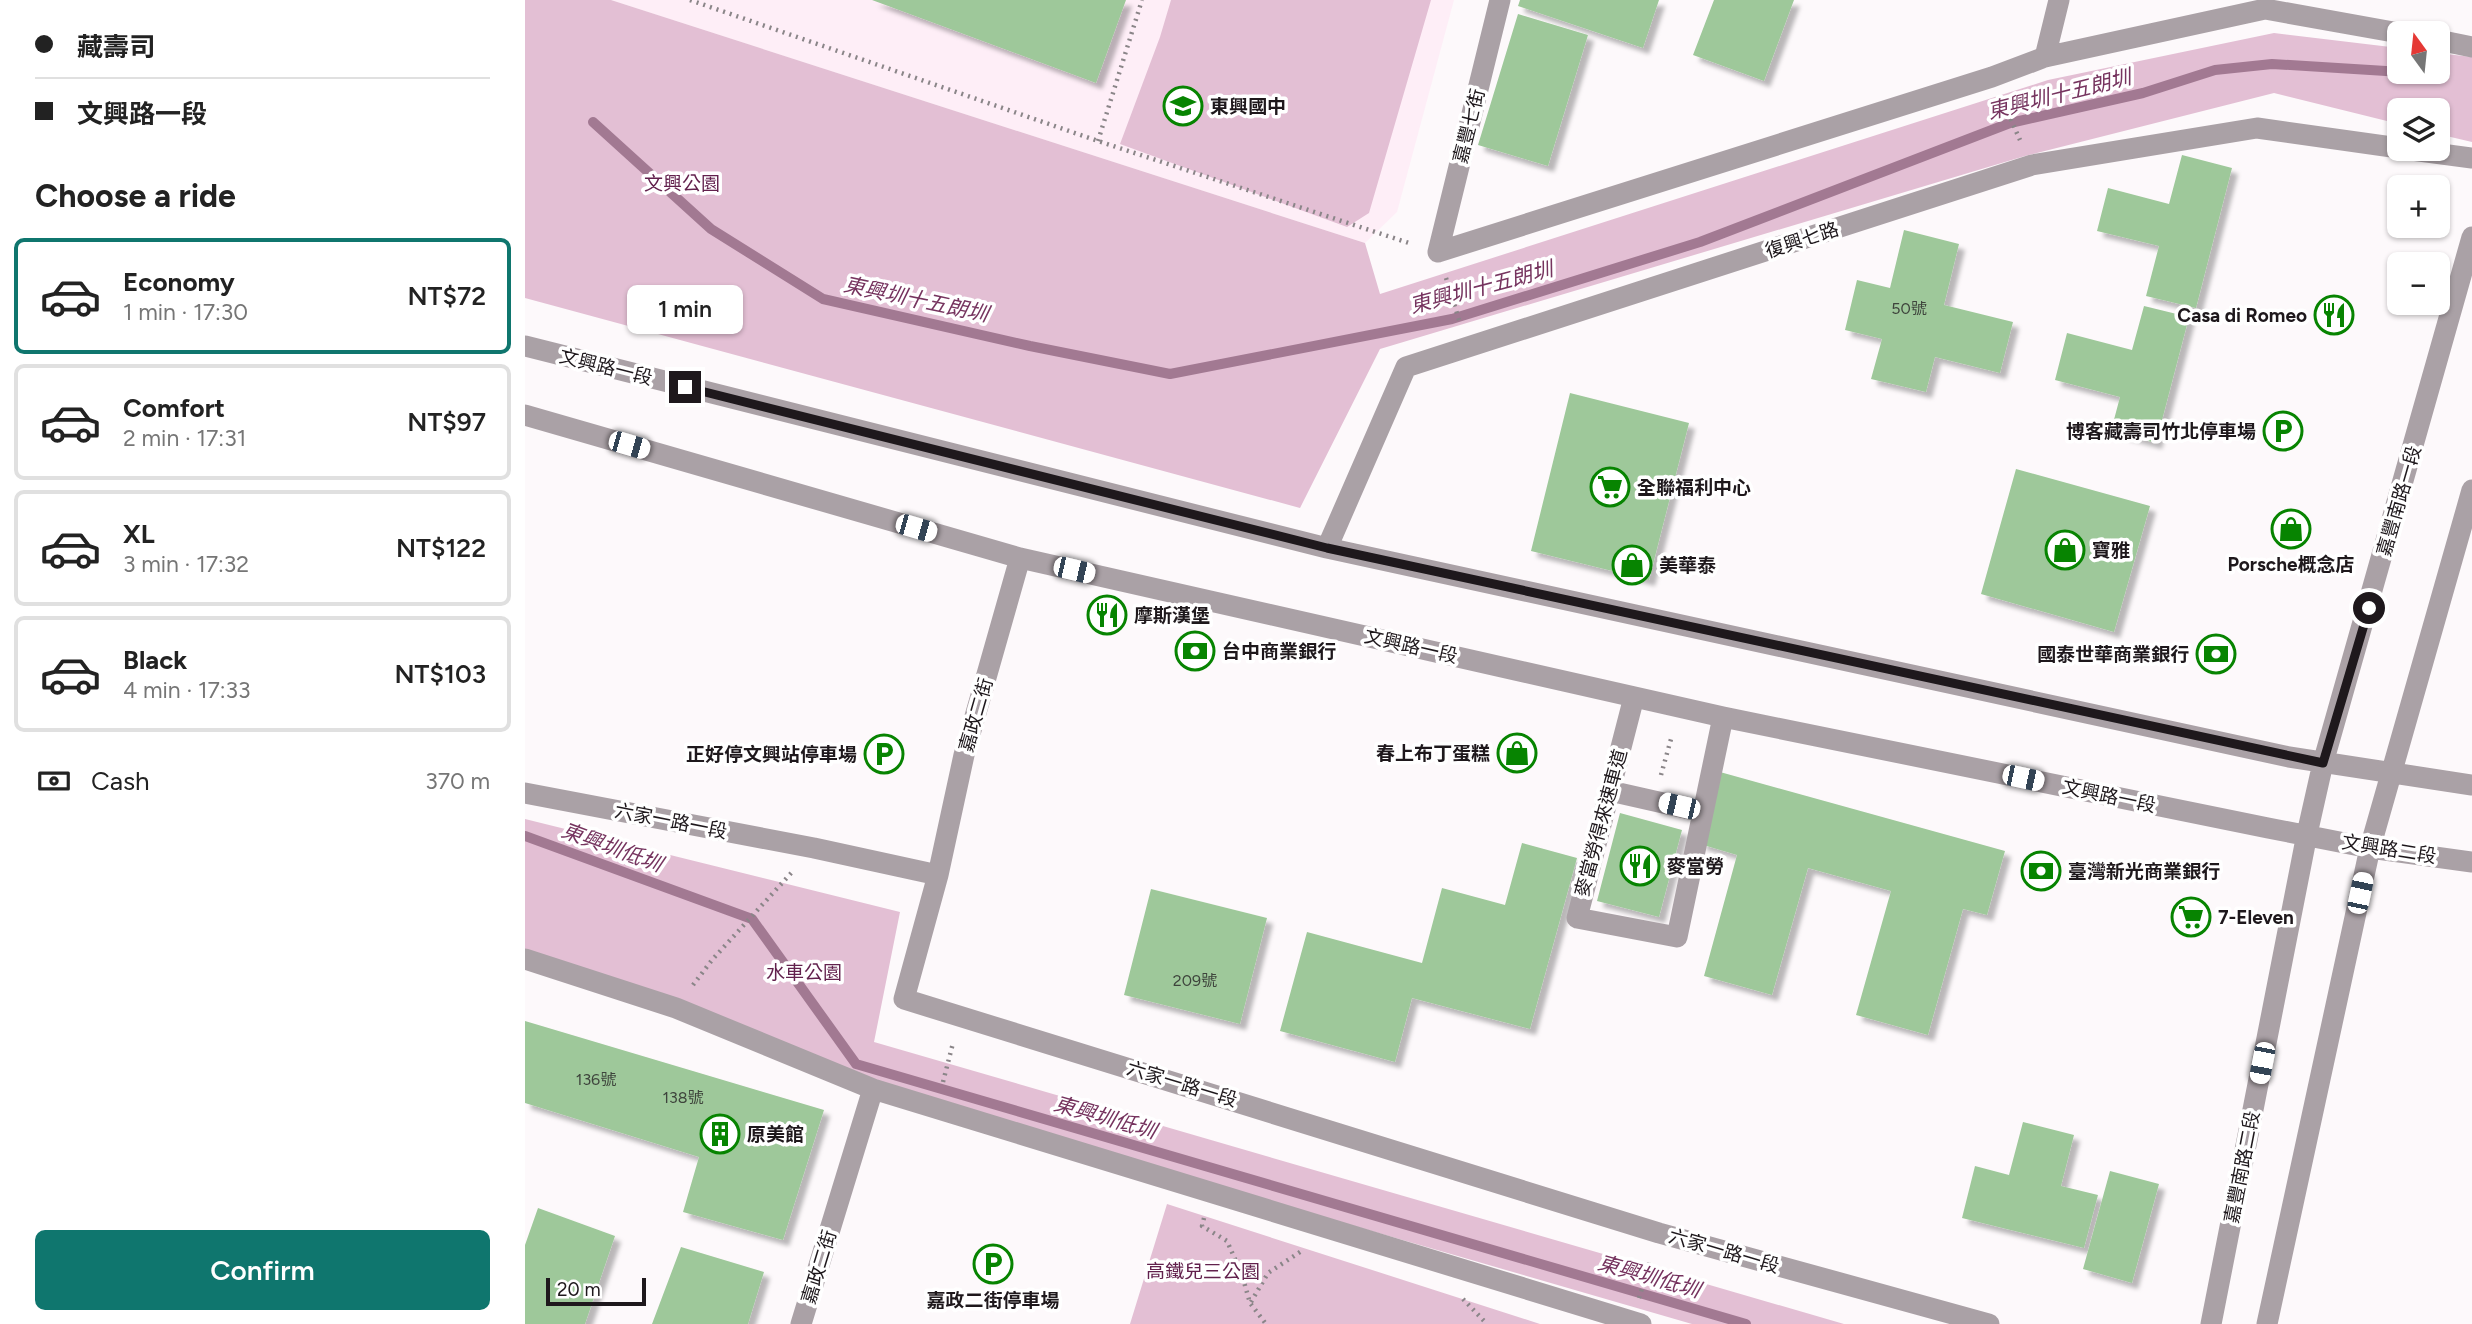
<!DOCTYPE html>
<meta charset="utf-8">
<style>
:root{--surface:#fff;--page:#f6f6f6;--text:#222;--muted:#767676;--line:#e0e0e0;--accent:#0f766e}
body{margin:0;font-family:Figtree,"Noto Sans TC",sans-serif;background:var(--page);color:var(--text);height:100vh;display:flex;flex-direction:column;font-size:26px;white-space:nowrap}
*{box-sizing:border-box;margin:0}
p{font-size:23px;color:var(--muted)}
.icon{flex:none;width:38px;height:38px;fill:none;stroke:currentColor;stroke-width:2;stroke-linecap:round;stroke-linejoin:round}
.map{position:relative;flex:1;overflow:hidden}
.side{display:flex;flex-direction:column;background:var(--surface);width:525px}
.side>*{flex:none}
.banner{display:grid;align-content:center;height:154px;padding:0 35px;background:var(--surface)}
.needle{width:46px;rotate:345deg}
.fabs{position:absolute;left:1862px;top:21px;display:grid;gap:14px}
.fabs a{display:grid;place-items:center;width:63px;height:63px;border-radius:10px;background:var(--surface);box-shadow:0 2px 5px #0004;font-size:35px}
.scale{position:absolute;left:21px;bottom:18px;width:100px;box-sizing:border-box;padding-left:7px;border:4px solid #1e181c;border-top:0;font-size:19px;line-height:24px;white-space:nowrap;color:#1e181c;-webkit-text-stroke:5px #fff;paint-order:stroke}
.end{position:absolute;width:32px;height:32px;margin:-16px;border:9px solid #1e181c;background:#fff;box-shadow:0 0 0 4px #fff}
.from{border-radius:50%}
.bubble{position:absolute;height:49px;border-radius:10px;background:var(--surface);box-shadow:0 2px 5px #0004;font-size:23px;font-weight:600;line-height:49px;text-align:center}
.car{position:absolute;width:21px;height:42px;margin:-21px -10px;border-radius:9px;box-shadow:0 0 5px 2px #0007;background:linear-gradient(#fff 24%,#345 0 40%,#fff 0 76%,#345 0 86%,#fff 0)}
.banner b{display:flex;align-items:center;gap:24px;height:66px;font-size:26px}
.banner b+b{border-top:2px solid var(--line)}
.banner i{width:18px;height:18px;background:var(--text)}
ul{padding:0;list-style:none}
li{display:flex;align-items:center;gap:21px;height:116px;margin:0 14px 10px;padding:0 21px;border:4px solid var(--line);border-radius:10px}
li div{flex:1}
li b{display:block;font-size:26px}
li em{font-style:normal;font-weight:600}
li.current{border-color:var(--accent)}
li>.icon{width:63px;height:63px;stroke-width:1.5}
h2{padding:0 35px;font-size:32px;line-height:84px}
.pay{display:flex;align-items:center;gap:18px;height:77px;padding:0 35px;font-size:26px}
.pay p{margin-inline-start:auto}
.button{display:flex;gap:14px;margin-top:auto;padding:14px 35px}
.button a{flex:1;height:80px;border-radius:10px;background:var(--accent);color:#fff;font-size:28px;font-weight:600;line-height:80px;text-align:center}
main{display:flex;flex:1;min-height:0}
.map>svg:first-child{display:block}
</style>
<main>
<section class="side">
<div class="banner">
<b><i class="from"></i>藏壽司</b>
<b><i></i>文興路一段</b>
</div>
<h2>Choose a ride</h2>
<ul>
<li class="current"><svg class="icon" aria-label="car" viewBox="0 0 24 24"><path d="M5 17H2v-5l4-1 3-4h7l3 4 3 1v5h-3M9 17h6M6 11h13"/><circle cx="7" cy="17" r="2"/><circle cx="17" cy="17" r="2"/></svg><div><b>Economy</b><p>1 min · 17:30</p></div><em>NT$72</em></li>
<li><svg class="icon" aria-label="car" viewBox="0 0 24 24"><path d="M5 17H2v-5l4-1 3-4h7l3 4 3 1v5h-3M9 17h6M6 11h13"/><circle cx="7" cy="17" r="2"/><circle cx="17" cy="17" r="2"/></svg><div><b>Comfort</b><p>2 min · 17:31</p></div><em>NT$97</em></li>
<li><svg class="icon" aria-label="car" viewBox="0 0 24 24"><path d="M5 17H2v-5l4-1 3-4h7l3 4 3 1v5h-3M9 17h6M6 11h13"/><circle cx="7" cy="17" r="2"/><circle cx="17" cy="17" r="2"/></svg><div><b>XL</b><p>3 min · 17:32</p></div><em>NT$122</em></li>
<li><svg class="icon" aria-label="car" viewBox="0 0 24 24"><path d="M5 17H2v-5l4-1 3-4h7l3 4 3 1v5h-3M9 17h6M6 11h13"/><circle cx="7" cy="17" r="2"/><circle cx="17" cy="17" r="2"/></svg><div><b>Black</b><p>4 min · 17:33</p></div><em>NT$103</em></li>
</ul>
<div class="pay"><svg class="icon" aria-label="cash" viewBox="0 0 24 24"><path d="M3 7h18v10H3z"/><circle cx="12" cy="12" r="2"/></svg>Cash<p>370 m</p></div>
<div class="button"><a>Confirm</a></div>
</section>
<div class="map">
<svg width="1947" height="1324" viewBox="0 0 1947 1324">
<defs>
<filter id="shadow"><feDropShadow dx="6" dy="6" stdDeviation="2" flood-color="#0004"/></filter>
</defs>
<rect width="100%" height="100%" fill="#fdf9fb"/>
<path fill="#feeef7" d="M86,0H929L872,212L840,243Z"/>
<path fill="#e3bfd4" d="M0,0H86L840,243L855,294L1523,80L1749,33L1874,48V72H1913V53L1947,57V142L1913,134V110H1874V124L1749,93L1500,156L855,349L775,508L0,298Z
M646,0H906L844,213L822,227L595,144L635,37Z
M0,819L375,912L349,1042L1319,1324H1167L340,1084L0,952Z
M642,1204L1015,1324H605Z"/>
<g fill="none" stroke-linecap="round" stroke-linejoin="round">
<path stroke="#a27992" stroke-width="10" d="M68,122L186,229L298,299L505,346L645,374L927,319L1175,242L1485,123L1618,93L1690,70L1747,64L1893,73
M0,836L227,919L331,1064L1221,1324"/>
</g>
<path fill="#9ec89a" filter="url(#shadow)" d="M347,0H601L571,83Z
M995,0H1134L1118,48L993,6Z
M1189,0H1269L1239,81L1168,55Z
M993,14L1063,35L1023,166L953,145Z
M1657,155L1707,168L1671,308L1621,296L1634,246L1572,231L1583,188L1644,204Z
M1379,230L1434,244L1419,305L1488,322L1475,373L1410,357L1401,392L1346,379L1357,339L1320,330L1332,280L1365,288Z
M1619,306L1664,317L1631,443L1586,431L1595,397L1530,380L1542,333L1607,350Z
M1045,393L1164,423L1124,580L1006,551Z
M1491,469L1625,506L1589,632L1456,594Z
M1195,772L1480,851L1462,915L1438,909L1403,1035L1331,1015L1366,891L1283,868L1247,995L1179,976L1212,855L1175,844Z
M1095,813L1157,830L1134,917L1072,901Z
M997,843L1052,858L1005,1029L887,998L870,1062L755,1031L782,932L897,963L917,888L980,905Z
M626,889L742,918L715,1024L599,995Z
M0,1021L299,1110L258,1240L158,1212L174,1157L0,1103Z
M1498,1122L1549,1135L1536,1186L1573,1195L1559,1248L1437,1218L1450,1166L1484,1175Z
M1585,1171L1634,1184L1607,1283L1558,1269Z
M13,1208L90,1236L60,1324H0V1245Z
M156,1247L239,1272L223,1324H127Z"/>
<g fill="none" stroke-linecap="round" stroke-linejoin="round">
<path stroke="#8a8588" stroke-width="4.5" stroke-dasharray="2 5" stroke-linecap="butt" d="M165,0L573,141L887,244
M1477,100L1495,140
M573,141L617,0
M921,278L935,323
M1136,775L1146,739
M168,985L187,960L268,871
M418,1082L428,1043
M679,1218L677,1226L702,1241L717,1275L725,1303L741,1324
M1114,1298L1126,1259
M938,1299L962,1324
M726,1302L743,1273L778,1250"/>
<path stroke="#aaa1a6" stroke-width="21" d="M1913,40L1947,47
M1520,57L1534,0
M1879,149L1947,158
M913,252L1467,77L1520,57L1740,9L1874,33
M913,252L975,0
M0,346L802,548L1764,757L1947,785
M0,415L495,558L1198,717L1743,828L1845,848L1947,862
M802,548L881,367L1507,165L1732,128L1874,148
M1109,697L1052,918L1152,937L1198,717
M1085,791L1178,812
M0,793L289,848L413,875L379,999L1134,1233L1464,1324
M413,875L439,755L495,558
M0,959L151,1008L348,1089L1116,1324
M276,1324L348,1089
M1686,1324L1782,834L1798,763L1947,237
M1742,1324L1845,848L1947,490"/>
</g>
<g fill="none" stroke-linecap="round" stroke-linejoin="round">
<path stroke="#1e181c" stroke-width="9" d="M160,387L802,548L1798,763L1844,608"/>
</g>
<defs>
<symbol id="school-ring" viewBox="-11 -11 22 22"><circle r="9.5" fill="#fff" stroke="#078401" stroke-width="1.5"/><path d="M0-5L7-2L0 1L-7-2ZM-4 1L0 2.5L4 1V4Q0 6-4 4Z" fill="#078401"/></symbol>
<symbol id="restaurant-ring" viewBox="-11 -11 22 22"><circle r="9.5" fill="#fff" stroke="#078401" stroke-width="1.5"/><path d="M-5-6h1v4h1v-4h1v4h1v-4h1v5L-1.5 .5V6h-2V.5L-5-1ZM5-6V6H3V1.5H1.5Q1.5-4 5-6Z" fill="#078401"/></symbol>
<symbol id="parking-ring" viewBox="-11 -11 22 22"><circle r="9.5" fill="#fff" stroke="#078401" stroke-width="1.5"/><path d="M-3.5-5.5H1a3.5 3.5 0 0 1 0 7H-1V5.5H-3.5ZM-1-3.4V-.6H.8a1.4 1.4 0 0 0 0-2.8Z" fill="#078401"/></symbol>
<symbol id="supermarket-ring" viewBox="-11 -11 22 22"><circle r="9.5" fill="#fff" stroke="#078401" stroke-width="1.5"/><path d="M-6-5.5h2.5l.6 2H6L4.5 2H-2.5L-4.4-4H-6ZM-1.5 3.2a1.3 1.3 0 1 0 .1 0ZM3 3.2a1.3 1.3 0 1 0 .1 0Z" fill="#078401"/></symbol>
<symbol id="shop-ring" viewBox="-11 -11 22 22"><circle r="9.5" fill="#fff" stroke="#078401" stroke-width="1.5"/><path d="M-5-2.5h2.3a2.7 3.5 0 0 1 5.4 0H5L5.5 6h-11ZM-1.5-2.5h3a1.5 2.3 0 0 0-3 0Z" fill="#078401"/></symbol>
<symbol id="bank-ring" viewBox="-11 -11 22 22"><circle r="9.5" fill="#fff" stroke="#078401" stroke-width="1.5"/><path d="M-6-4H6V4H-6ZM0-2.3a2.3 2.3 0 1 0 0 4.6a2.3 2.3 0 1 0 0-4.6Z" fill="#078401"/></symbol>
<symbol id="building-ring" viewBox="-11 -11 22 22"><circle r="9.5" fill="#fff" stroke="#078401" stroke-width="1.5"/><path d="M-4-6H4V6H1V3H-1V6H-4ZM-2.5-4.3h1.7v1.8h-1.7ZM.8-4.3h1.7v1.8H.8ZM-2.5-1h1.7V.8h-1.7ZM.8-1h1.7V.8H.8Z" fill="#078401"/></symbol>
</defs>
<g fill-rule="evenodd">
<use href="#school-ring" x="636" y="84" width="44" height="44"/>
<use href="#restaurant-ring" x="1787" y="293" width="44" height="44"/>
<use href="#parking-ring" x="1736" y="409" width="44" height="44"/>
<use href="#supermarket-ring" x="1063" y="465" width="44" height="44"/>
<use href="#shop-ring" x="1744" y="507" width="44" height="44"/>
<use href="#shop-ring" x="1518" y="528" width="44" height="44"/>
<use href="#shop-ring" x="1085" y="543" width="44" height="44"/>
<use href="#restaurant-ring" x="560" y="593" width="44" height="44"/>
<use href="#bank-ring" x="648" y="629" width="44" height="44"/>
<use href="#bank-ring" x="1669" y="632" width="44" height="44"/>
<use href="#shop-ring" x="970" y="731" width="44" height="44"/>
<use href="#parking-ring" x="337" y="732" width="44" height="44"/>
<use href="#restaurant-ring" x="1093" y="844" width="44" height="44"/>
<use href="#bank-ring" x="1494" y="849" width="44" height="44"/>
<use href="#supermarket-ring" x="1644" y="895" width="44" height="44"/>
<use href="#building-ring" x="173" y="1112" width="44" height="44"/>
<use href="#parking-ring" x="446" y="1242" width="44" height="44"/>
</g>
<g text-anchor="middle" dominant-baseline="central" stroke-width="7" stroke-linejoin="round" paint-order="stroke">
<g font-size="16" fill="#3e443c">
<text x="1384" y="308">50號</text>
<text x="670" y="980">209號</text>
<text x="71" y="1079">136號</text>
<text x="158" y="1097">138號</text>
</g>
<g font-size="19" font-weight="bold" fill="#1e181c" stroke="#fff" text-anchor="start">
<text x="685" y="106">東興國中</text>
<text x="1782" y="315" text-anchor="end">Casa di Romeo</text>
<text x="1731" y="431" text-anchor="end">博客藏壽司竹北停車場</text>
<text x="1112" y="487">全聯福利中心</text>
<text x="1567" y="550">寶雅</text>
<text x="1766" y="564" text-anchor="middle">Porsche概念店</text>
<text x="1134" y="565">美華泰</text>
<text x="609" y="615">摩斯漢堡</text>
<text x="697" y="651">台中商業銀行</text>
<text x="1664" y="654" text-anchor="end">國泰世華商業銀行</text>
<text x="965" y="753" text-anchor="end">春上布丁蛋糕</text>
<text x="332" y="754" text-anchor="end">正好停文興站停車場</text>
<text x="1142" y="866">麥當勞</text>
<text x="1543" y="871">臺灣新光商業銀行</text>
<text x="1693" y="917">7-Eleven</text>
<text x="222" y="1134">原美館</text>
<text x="468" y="1300" text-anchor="middle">嘉政二街停車場</text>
</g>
<g font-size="19" fill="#1e181c" stroke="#fff">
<text transform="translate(944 126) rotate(-76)">嘉豐七街</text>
<text transform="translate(1277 240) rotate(-18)">復興七路</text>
<text transform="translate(81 367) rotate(14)">文興路一段</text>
<text transform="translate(1874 501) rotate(-74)">嘉豐南路一段</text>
<text transform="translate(886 646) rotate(13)">文興路一段</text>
<text transform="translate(451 715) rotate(-74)">嘉政二街</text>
<text transform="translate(1584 796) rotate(12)">文興路一段</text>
<text transform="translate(146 821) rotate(11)">六家一路一段</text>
<text transform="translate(1076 823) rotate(-75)">麥當勞得來速車道</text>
<text transform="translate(1864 849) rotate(9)">文興路二段</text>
<text transform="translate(657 1084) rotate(17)">六家一路一段</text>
<text transform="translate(1717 1167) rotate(-79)">嘉豐南路二段</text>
<text transform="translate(1199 1251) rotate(16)">六家一路一段</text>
<text transform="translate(294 1267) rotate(-73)">嘉政二街</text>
</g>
<g font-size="19" fill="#62214d" stroke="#fff">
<text x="157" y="183">文興公園</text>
<text x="279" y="972">水車公園</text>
<text x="678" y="1271">高鐵兒三公園</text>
</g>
<g font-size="21" font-style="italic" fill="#76345f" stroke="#fff">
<text transform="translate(1534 94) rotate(-14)">東興圳十五朗圳</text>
<text transform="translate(956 287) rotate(-15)">東興圳十五朗圳</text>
<text transform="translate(391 299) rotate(12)">東興圳十五朗圳</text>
<text transform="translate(87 847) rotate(20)">東興圳低圳</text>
<text transform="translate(580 1117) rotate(16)">東興圳低圳</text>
<text transform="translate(1124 1276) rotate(16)">東興圳低圳</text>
</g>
</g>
</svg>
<div class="fabs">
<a><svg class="needle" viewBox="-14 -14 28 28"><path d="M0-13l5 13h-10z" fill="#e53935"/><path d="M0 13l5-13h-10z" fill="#767676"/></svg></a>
<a><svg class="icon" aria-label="layers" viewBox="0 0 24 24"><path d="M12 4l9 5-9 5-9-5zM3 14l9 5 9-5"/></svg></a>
<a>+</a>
<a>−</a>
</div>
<div class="scale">20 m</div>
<i class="end from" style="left:1844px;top:608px"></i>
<i class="end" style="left:160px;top:387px"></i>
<div class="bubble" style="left:102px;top:285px;width:116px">1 min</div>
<i class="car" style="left:104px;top:445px;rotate:106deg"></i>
<i class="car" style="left:391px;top:528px;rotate:106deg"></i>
<i class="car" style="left:549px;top:570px;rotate:103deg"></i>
<i class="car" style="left:1498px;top:778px;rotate:102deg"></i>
<i class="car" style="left:1154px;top:806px;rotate:283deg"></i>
<i class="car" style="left:1835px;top:893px;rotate:12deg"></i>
<i class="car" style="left:1737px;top:1063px;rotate:191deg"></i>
</div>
</main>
